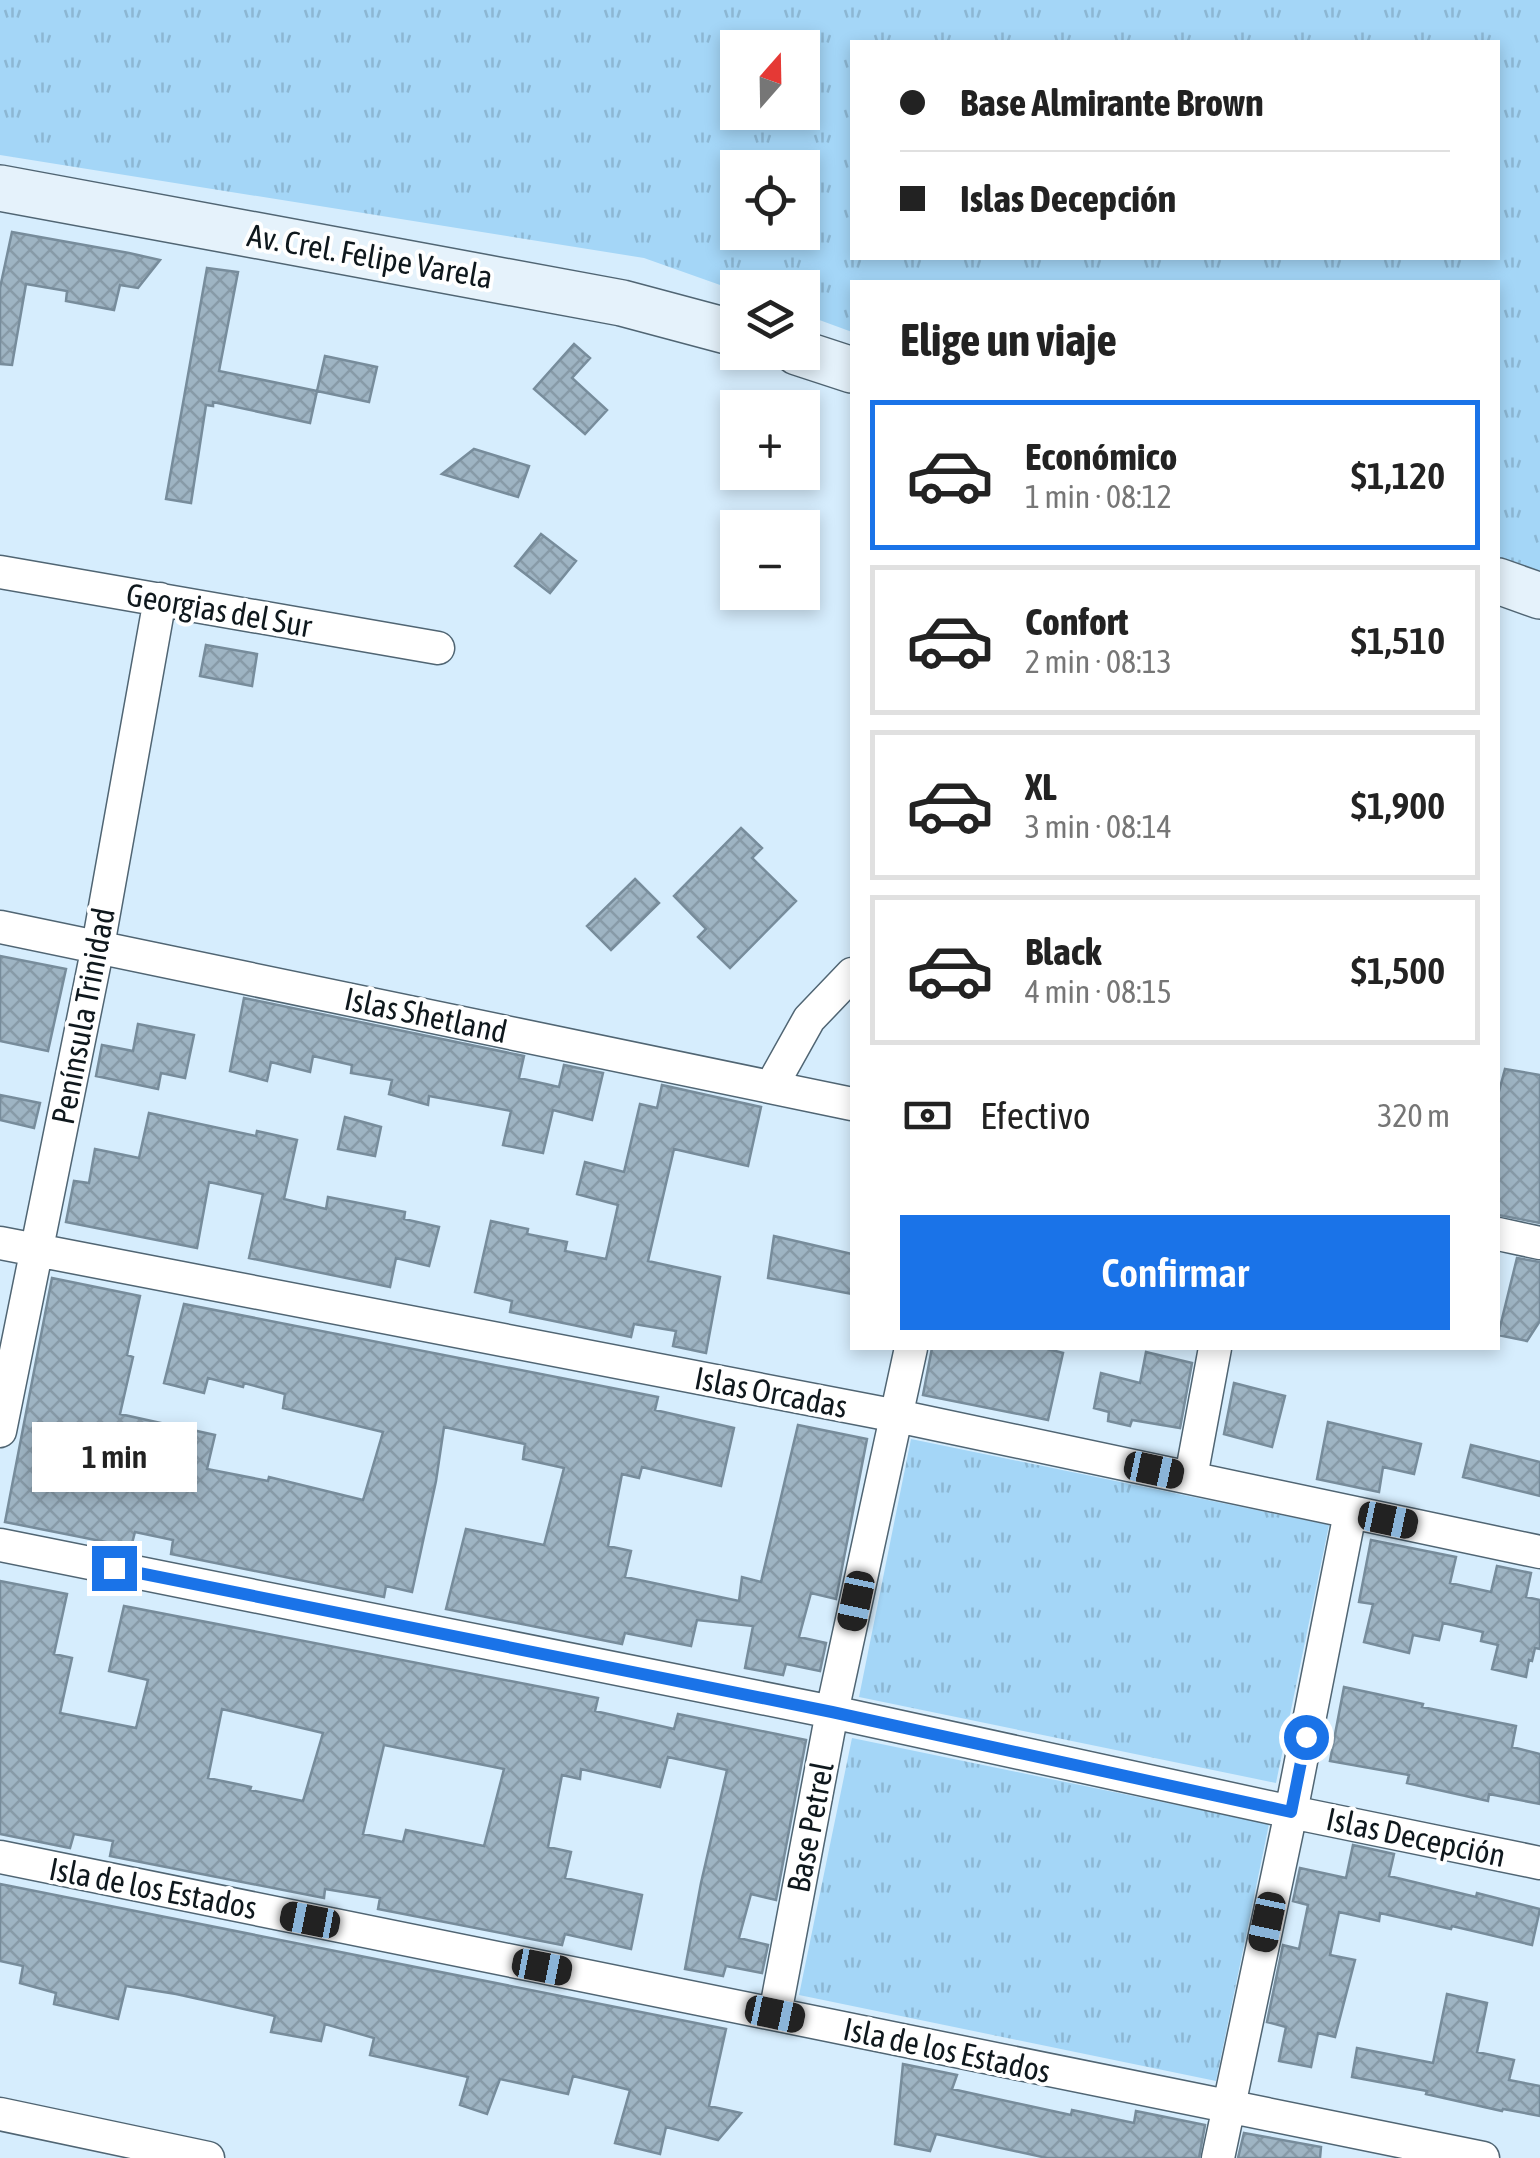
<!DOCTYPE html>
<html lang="es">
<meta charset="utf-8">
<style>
:root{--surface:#fff;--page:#f6f6f6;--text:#222;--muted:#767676;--line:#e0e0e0;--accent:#1a73e8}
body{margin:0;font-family:"Asap Condensed",sans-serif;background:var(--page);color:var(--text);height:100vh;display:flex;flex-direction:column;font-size:38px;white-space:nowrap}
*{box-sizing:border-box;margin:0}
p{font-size:32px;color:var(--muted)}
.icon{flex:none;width:55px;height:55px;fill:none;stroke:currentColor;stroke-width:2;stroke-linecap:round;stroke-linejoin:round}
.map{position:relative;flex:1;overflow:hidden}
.panel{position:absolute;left:850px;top:280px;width:650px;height:1070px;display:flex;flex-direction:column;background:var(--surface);border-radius:0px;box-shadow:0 5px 15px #0003}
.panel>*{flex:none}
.hud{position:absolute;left:850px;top:40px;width:650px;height:220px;border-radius:0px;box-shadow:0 5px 15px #0003;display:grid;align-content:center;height:220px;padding:0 50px;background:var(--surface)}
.needle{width:65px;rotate:20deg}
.controls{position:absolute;left:720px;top:30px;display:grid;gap:20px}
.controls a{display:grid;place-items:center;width:100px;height:100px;border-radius:0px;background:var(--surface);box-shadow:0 5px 15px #0003;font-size:50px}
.end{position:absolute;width:45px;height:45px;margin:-22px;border:12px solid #1a73e8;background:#fff;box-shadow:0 0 0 5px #fff}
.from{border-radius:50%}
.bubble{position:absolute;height:70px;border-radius:0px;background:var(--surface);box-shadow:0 5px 15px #0003;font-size:32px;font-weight:600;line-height:70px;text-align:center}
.car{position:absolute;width:30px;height:60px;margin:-30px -15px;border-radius:12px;box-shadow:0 0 8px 2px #0007;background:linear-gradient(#222 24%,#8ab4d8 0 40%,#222 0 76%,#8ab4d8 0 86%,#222 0)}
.hud b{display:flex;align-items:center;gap:35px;height:95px;font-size:38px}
.hud b+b{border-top:2px solid var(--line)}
.hud i{width:25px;height:25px;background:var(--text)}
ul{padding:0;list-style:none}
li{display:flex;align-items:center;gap:30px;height:150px;margin:0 20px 15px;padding:0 30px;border:5px solid var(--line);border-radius:0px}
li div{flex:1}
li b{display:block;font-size:38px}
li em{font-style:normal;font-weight:600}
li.current{border-color:var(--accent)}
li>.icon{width:90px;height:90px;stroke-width:1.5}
h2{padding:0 50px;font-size:45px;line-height:120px}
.pay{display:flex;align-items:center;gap:25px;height:110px;padding:0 50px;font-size:38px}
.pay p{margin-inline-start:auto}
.action{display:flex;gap:20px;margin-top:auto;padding:20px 50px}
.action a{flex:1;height:115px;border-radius:0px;background:var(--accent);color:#fff;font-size:40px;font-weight:600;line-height:115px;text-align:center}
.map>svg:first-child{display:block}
</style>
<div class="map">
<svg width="1540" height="2158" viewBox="0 0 1540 2158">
<defs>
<pattern id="park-tufts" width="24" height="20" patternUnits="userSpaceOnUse" patternTransform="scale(2.5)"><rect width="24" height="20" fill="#a4d6f7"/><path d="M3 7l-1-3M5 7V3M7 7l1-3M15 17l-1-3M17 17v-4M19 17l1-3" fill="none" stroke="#8cb7d3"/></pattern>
<pattern id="building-cross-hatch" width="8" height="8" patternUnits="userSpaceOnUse" patternTransform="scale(2.5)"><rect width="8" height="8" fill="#9eb4c3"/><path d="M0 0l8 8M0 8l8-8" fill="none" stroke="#879aa7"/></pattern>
</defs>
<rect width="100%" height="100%" fill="#d6edfd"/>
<path fill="url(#park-tufts)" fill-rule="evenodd" d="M0,0H1540V575L1498,560V282H852V332L803,314L802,288H738L737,291L644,258L0,155ZM852,42H1498V258H852ZM738,48H802V112H738ZM738,168H802V232H738Z
M911,1439L1329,1525L1276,1783L859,1697Z
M852,1738L1269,1824L1216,2081L799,1995Z"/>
<path fill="url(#building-cross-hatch)" stroke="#778c9b" stroke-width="2.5" fill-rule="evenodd" d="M12,232L129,253L160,260L138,288L120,285L114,310L66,301L67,291L26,284L12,365L0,364V288Z
M207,268L238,272L219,371L317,391L310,423L213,402V406L206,405L191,503L166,499Z
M574,344L590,358L572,378L607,410L585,434L534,389Z
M325,356L377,367L369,402L317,391Z
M474,449L529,466L518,497L442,474Z
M541,534L576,561L550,593L515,566Z
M206,645L257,654L252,686L200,676Z
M741,828L762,848L752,858L796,901L730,968L698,937L706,929L674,896Z
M635,879L659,903L611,950L587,926Z
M0,956L66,969L48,1051L0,1041Z
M244,998L524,1056L519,1078L559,1087L564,1065L603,1073L592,1120L553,1110L543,1153L503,1145L511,1111L429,1096L428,1105L389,1094L392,1080L351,1073L352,1065L313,1056L310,1072L271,1062L267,1081L230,1071Z
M138,1024L194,1035L185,1078L161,1073L158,1089L96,1076L102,1045L133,1051Z
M1505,1069L1540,1075V1223L1498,1215V1095Z
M662,1085L761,1107L748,1166L674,1149L648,1261L720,1277L706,1353L673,1346L676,1331L634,1324L631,1337L510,1312L512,1301L475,1292L491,1221L528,1229L527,1234L567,1242L565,1251L606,1259L618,1205L577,1194L585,1162L624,1172L640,1104L657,1108Z
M0,1095L40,1103L34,1128L0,1120Z
M149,1113L256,1136L257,1131L297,1140L284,1199L326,1209L328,1197L405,1212L404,1219L439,1227L429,1266L396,1258L390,1287L249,1258L263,1194L209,1182L197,1248L66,1222L74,1181L89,1183L95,1149L139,1158Z
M345,1117L381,1127L375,1156L338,1149Z
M774,1236L852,1254V1294L768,1278Z
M1517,1258L1540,1262V1321L1527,1341L1498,1335Z
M52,1278L140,1296L127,1355L133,1357L120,1414L215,1435L207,1469L268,1481L269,1477L363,1500L383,1432L283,1408L285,1394L244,1383L243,1387L208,1378L204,1393L164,1383L184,1304L658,1397L655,1410L734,1428L721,1486L642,1467L639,1478L622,1474L608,1546L631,1551L625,1577L739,1601L742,1577L761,1582L798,1425L867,1439L836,1599L811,1593L799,1637L826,1643L820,1671L786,1664L783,1675L745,1668L753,1626L697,1620L691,1646L625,1633L622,1644L446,1609L466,1529L544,1545L564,1468L523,1459L525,1444L444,1427L436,1481L412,1592L386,1586L384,1597L171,1554L173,1540L135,1532L131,1547L5,1522Z
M932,1348H1044L1063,1353L1048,1420L923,1395Z
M1146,1352L1192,1363L1180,1428L1132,1420L1130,1426L1108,1421L1109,1412L1094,1408L1101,1373L1140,1383Z
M1234,1383L1285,1396L1272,1447L1224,1434Z
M1328,1422L1421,1444L1414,1474L1383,1467L1379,1492L1317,1479Z
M1471,1445L1540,1462V1496L1463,1477Z
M1371,1540L1456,1557L1450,1583L1491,1592L1497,1566L1531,1573L1526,1597L1540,1600V1649L1535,1648L1532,1661L1529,1660L1526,1677L1492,1669L1498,1645L1481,1641L1483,1632L1443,1623L1439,1640L1413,1635L1409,1653L1364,1642L1373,1604L1359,1602Z
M0,1581L67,1594L54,1654L72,1658L60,1713L136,1728L148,1680L109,1671L124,1606L598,1698L595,1711L674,1729L678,1714L806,1740L776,1900L751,1894L739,1938L768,1945L762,1973L726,1966L723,1976L685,1969L701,1883L727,1770L668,1757L660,1787L581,1769L580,1779L562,1775L548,1847L571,1852L565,1878L642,1895L631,1949L565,1934L562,1945L378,1909L380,1898L325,1889L324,1898L110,1856L113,1841L74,1834L70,1848L0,1834ZM222,1709L323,1733L303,1801L250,1790L251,1787L208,1778ZM384,1745L504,1769L484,1846L406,1830L403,1842L363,1834Z
M1344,1687L1423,1704L1422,1707L1516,1726L1512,1747L1540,1754V1804L1489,1794L1488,1801L1407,1783L1409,1775L1330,1761Z
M1353,1845L1394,1854L1389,1876L1476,1897L1477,1893L1540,1909L1532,1945L1452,1926L1451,1929L1380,1913L1379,1921L1339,1912L1330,1955L1355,1960L1335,2037L1318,2033L1311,2067L1279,2061L1286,2027L1267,2022L1283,1945L1299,1949L1308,1905L1293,1901L1300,1868L1346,1878Z
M0,1884L726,2029L709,2106L741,2113L718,2140L666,2127L660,2154L615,2143L630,2090L573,2076L568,2094L500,2079L487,2114L460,2105L468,2077L370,2055L374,2038L325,2024L321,2041L271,2032L275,2016L176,1994L126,1986L118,2019L54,2004L56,1993L20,1983L23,1966L0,1961Z
M1447,1994L1487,2003L1477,2052L1514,2060L1509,2080L1540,2086V2116L1503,2109L1502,2111L1426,2094L1427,2091L1352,2077L1357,2048L1433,2063Z
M903,2064L957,2075L952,2089L1071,2115L1072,2110L1134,2123L1136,2111L1205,2125L1199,2158H1047L936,2134L930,2151L895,2144Z
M1244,2133L1321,2147L1320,2158H1238Z"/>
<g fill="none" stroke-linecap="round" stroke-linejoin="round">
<defs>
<path id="minor" d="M0,572L438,648
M0,927L852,1104
M771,1087L809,1019L852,974
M1498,1234L1540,1243
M0,1243L897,1416L1540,1552
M0,1431L98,946L160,599
M1191,1477L1215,1348
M0,1545L832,1712L1291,1812L1540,1863
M0,1857L1483,2158
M775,2014L832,1712L911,1348
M0,2114L208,2158
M1218,2158L1291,1812L1350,1513"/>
<path id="secondary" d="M0,188L622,303L738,334
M797,352L852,370
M1498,581L1540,596"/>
</defs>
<use href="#minor" stroke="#506573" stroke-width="35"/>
<use href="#secondary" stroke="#506573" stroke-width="48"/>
<use href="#minor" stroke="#fff" stroke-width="32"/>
<use href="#secondary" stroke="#e5f2fb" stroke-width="45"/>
</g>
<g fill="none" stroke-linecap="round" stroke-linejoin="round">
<path stroke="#1a73e8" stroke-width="12" d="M114,1568L832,1712L1291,1812L1306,1737"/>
</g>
<g text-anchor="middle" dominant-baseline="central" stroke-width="8" stroke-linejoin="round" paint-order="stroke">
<g font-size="32" fill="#0f181d" stroke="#fff">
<text transform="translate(370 256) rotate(10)">Av. Crel. Felipe Varela</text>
<text transform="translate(219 610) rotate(10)">Georgias del Sur</text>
<text transform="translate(426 1015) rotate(12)">Islas Shetland</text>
<text transform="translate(83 1016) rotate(-79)">Península Trinidad</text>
<text transform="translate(771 1392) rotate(11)">Islas Orcadas</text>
<text transform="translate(810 1827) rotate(-79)">Base Petrel</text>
<text transform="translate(1416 1837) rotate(12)">Islas Decepción</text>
<text transform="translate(153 1888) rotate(11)">Isla de los Estados</text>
<text transform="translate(947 2050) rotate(12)">Isla de los Estados</text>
</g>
</g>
</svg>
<div class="controls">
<a><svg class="needle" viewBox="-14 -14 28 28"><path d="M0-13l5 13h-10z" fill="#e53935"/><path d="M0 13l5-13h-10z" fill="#767676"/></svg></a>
<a><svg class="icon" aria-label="locate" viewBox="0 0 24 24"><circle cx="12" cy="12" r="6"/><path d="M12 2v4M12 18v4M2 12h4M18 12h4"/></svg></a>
<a><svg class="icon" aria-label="layers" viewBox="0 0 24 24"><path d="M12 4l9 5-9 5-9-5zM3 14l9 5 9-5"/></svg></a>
<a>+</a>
<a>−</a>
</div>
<i class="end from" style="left:1306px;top:1737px"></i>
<i class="end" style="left:114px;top:1568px"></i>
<div class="bubble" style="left:32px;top:1422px;width:165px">1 min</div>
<i class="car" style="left:1154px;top:1470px;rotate:102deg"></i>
<i class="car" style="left:1388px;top:1520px;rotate:102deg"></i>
<i class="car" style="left:856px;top:1601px;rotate:192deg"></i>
<i class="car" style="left:310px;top:1920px;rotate:281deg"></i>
<i class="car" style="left:1267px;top:1922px;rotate:192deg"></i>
<i class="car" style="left:542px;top:1967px;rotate:101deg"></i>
<i class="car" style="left:775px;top:2014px;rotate:102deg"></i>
<div class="hud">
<b><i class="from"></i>Base Almirante Brown</b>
<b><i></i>Islas Decepción</b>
</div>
<section class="panel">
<h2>Elige un viaje</h2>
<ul>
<li class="current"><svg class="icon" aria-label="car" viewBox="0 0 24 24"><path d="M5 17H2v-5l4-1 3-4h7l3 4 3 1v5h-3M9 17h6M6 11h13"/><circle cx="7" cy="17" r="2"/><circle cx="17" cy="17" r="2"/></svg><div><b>Económico</b><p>1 min · 08:12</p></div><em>$1,120</em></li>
<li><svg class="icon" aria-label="car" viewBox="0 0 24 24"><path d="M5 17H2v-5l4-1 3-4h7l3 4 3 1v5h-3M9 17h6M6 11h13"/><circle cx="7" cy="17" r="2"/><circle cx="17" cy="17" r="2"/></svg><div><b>Confort</b><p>2 min · 08:13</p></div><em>$1,510</em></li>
<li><svg class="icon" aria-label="car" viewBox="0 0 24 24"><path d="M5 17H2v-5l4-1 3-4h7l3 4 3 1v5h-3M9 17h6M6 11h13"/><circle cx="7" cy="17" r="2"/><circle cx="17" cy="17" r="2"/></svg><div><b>XL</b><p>3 min · 08:14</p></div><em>$1,900</em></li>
<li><svg class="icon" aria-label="car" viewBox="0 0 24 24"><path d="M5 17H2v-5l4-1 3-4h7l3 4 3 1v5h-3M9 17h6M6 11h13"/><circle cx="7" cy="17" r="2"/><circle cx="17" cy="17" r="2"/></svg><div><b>Black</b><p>4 min · 08:15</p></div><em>$1,500</em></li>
</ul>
<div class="pay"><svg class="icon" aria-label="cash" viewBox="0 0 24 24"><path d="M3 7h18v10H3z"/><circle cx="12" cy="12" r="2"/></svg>Efectivo<p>320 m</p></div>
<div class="action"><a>Confirmar</a></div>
</section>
</div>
